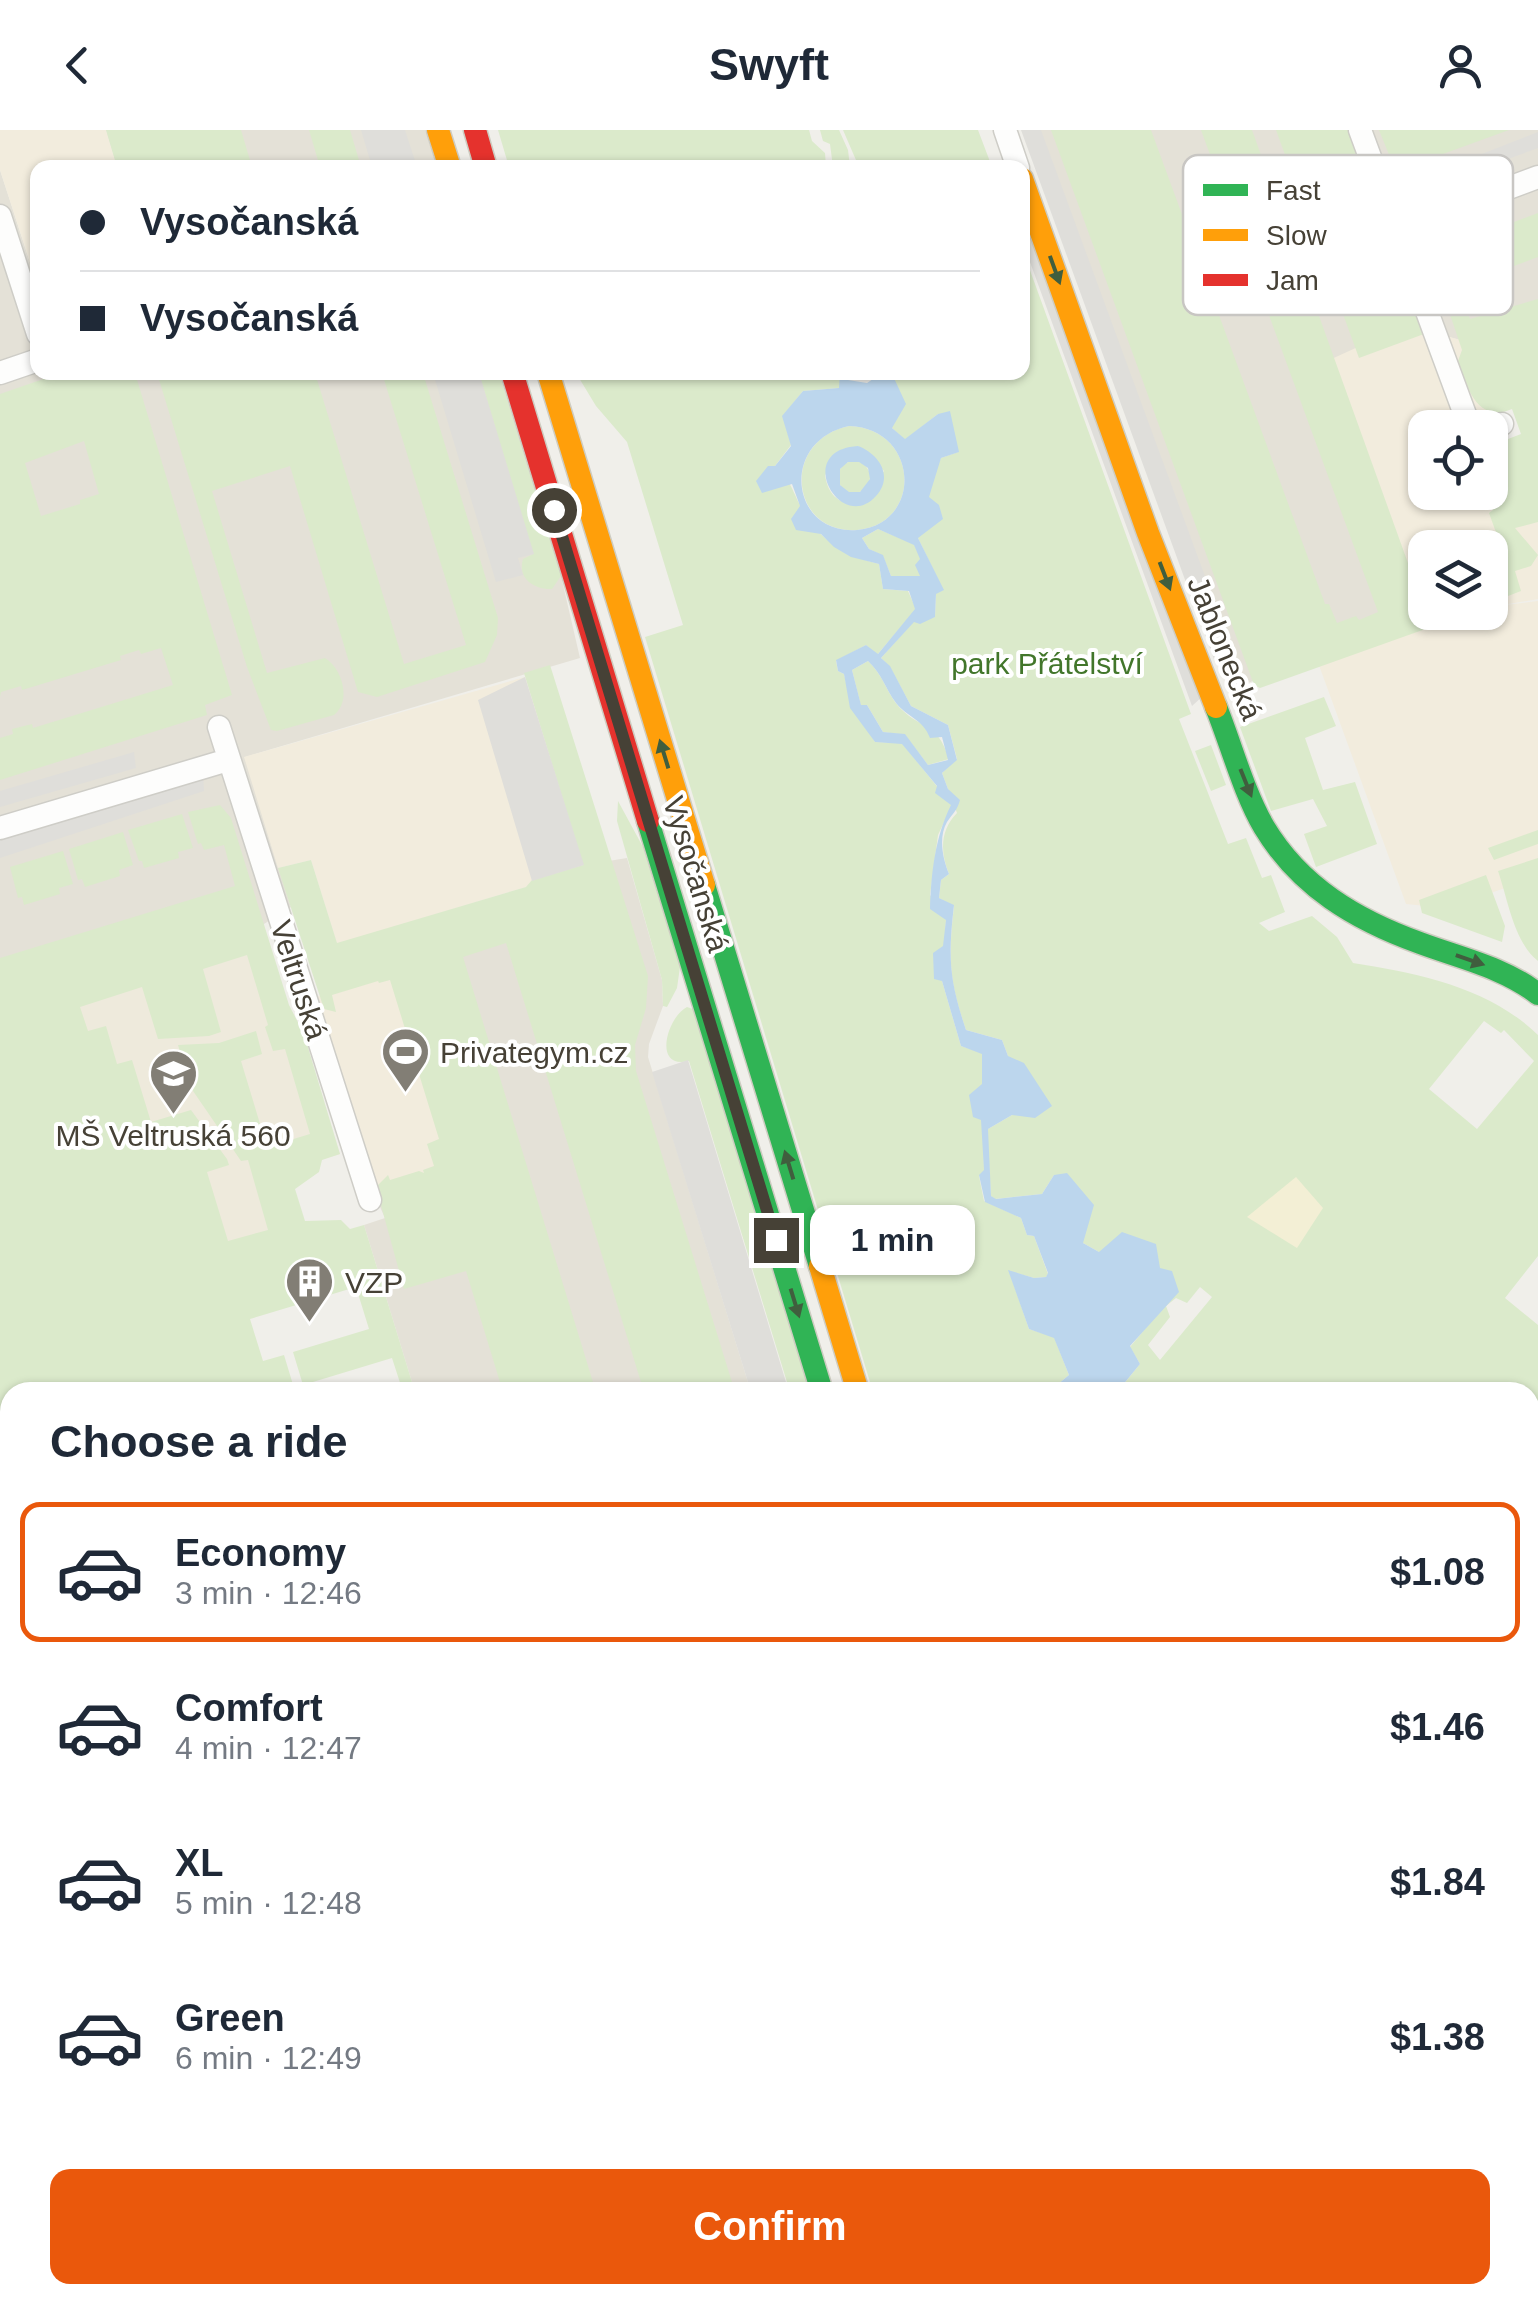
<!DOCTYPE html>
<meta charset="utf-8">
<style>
:root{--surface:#fff;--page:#f2f2f3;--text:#1f2937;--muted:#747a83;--line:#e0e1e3;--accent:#ea580c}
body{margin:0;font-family:Arial,sans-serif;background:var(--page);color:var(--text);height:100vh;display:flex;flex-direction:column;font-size:38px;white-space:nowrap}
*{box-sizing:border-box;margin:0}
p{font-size:32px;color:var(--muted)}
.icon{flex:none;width:55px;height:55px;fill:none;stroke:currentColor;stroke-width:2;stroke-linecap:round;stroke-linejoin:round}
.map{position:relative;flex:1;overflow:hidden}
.details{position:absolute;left:0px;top:1252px;width:1540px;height:922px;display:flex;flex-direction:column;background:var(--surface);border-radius:30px 30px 0 0;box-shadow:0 2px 8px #0004}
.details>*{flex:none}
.banner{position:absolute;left:30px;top:30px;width:1000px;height:220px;border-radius:20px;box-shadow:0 2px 8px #0004;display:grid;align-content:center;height:220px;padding:0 50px;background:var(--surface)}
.fabs{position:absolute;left:1408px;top:280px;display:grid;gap:20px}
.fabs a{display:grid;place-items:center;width:100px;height:100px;border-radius:20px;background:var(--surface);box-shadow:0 2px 8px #0004;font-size:50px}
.end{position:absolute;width:45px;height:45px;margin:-22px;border:12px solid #464136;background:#fff;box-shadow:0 0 0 5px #fff}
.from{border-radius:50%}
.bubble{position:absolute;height:70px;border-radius:20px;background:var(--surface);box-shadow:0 2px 8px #0004;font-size:32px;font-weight:600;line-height:70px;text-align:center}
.banner b{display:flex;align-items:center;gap:35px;height:95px;font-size:38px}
.banner b+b{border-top:2px solid var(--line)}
.banner i{width:25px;height:25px;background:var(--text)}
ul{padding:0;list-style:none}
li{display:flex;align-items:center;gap:30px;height:140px;margin:0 20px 15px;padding:0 30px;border:5px solid transparent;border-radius:20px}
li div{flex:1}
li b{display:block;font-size:38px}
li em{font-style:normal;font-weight:600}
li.on{border-color:var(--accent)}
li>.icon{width:90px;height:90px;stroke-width:1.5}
h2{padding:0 50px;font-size:45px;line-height:120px}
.action{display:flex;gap:20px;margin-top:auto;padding:20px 50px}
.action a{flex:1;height:115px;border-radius:20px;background:var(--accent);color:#fff;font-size:40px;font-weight:600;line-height:115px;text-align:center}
header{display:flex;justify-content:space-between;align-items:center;height:130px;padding:0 50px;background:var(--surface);font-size:45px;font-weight:600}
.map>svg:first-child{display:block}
</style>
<header><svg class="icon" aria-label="back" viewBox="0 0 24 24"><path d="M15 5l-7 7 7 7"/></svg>Swyft<svg class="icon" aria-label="person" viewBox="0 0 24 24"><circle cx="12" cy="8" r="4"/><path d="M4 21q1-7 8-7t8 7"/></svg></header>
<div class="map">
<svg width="1538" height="2173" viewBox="0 0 1538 2173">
<rect width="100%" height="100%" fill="#f0efea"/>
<path fill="#e4e1d7" d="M106,0H425L437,37H117Z
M1029,0H1538V186L1468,212L1406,196L1410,490L1235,558Z
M0,40L37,154L38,242L499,243L561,446L580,528L245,627L291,777L256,799L10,1262V1664L0,1663Z
M627,728L662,850L663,876L649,914L648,927L751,1262H415L364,1095L385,1088L372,1059L392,845L584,735Z
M0,1941H10V2116L0,2134Z
M440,2165H859L854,2173H430Z"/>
<path fill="#f2ecdd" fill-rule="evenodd" d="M0,0H106L117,37L38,38L37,154L0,40Z
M1406,195L1468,212L1533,370L1538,369V469L1497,476L1538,471V747L1446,778L1406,774L1316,527L1409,490L1314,237ZM1425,298H1490V362H1425ZM1425,418H1490V482H1425Z
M525,547L584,735L526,757L337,814L311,730L278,738L244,627Z
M392,845L450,1037L372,1059L311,868Z
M1530,1583L1538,1605V2173H1149L1147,2165H1530Z"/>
<path fill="#eeeadc" d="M256,799L340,1024L276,1043L298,1116L140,1165L32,868Z"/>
<path fill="#dbeacb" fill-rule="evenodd" d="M106,0H241L252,37H117Z
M309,0H350L361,37H320Z
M498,0H809L812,11L825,23L826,36L509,37Z
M820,0H839L848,20L850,37H833L830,14L823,11Z
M843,0H978L992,37H859Z
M1051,0H1151L1325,474H1329L1337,493L1356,486L1359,490L1378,482L1201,0H1252L1431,497L1260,558L1254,555Z
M1276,0H1349L1424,204L1359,228Z
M1379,0H1509L1410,36L1392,32Z
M1538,83V127L1498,142L1496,138L1477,145V149L1458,157L1470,189L1538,169V392L1515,398L1538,425L1531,436L1515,441L1521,461L1490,473V441L1506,435V430L1489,383L1493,380L1491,375L1486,376L1481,363L1490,362V316L1521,304L1512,279C1477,294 1467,257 1458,231L1462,220L1431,128L1436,121Z
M1023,121L1191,584L1179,589L1228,714L1246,708L1262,748L1271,745L1285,782L1259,793L1269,801L1312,786L1337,807L1353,833C1418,843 1490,858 1538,905V1126L1505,1168L1538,1195V1605L1530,1583V1262H1117L1140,1234L1130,1217L1169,1170L1160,1139L1099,1122L1083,1113L1054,1045L1042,1064L995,1069L991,1066L987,1004L988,999L1012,985L1008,926L1002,910L966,900C949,850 948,829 954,776L939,768L941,750L949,744C940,722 940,700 957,683L942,643L957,629L948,595L911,576L890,537L881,528L914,491L935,487L936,463L943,460L918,408L933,345L941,328L958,322L938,284L905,310L892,298L882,243L1022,242ZM1484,891L1501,903L1504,900L1534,931L1477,999L1429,959ZM1200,1157L1212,1167L1160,1230L1148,1215L1170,1187L1166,1176L1176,1168L1187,1173Z
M61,243H135L232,565L205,575L207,585L0,650V608L13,604L12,599L32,594L33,598L173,555L161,518L141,524L139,520L120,526L121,530L22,560L21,556L1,562L0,567V264ZM84,311L99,364L80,370V374L41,386L25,333Z
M157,243H315L404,534L466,515L382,243H423L498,488L497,505L485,532L377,567L358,562L290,336L212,361L267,543L325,528C342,538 352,571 334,585L277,601L271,600L247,537Z
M479,243H499L561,446L552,459C534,460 517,448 523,429L533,424Z
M576,243H840V258L803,261L783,286L791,315L775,336C791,352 790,355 800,375C817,409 844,425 879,434L883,459L908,461L916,479L877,525L866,515L836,531L838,541L844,544L850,570L875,612L902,613L952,675L938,705L930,765L946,790L942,851L961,916L982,923L984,1041L979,1046L984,1071L1021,1088L1027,1105L1034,1106L1048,1144L1046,1147L1034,1148L1009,1141L1029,1199L1054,1207L1069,1245L1057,1255L1059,1262H873L645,507L683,495L627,312L596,276Z
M849,296C919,298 924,394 857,400C791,405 779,311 849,296ZM858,316L884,341L857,375C837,373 828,364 825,345Z
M838 347a16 16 0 1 1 32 0a16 16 0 1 1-32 0Z
M878,399L914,414L921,429V447L891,446L883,426L869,419L862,408Z
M868,531C884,546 887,564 900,578C924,602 936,590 949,629L928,635L905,605L883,602L867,575L861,576L852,540Z
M550,535L648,846L646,878L635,915L636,941L735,1262H644L506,813L463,827L596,1262H503L466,1141L404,1159L376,1057L388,1045L390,1050L419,1041L424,1043L423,1040L434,1036L427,1014L439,1009L390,850L379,853L378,851L332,865L336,882L324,879L278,738L311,730L337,813L526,757L532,750L583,735L524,543Z
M1324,567L1336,596L1305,608L1323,660L1355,652L1377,714L1316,737L1304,704L1327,696L1313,669L1271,681L1240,597Z
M1211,615L1226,655L1211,661L1195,621Z
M618,671L643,717L680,837L677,858L667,877L663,876L662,850L617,691Z
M220,675L231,688L289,875L304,904L340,1024L322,1030L319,1042L295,1059L305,1091L341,1090L350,1099L364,1095L415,1262H403L392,1228L303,1255L293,1222L369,1199L356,1157L250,1189L263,1231L284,1225L294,1258L279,1262H10V1468L0,1455V828L235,756L224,715L204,720L201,713L198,714L188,682ZM247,825L268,895L265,897L273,921L285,919L310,1004L267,1017L241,931L262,924L256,901L219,913L178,915L191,958L241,1031L248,1030L268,1100L228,1111L207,1042L229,1035L227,1029L191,980L151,992L132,930L117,934L106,896L88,901L80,877L142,857L158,909L209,906L221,902L203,839Z
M182,684L193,718L178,722L179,728L144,738L142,731H139L128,700Z
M1538,700V714L1494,730L1488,718Z
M123,702L133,735L119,740L120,746L85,757L82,749L78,750L69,719Z
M63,721L73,754L59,758L60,764L24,775L22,767L18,768L10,737Z
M1538,728V831C1514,812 1508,770 1498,741Z
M1486,745L1505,796L1502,812L1422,783L1419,770Z
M687,877L693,879L810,1262H790L689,931C652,940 667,887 687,877Z
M0,1663L10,1664V1787L0,1793Z
M10,2165H331L321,2173H6Z
M567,2165H674L680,2173H564L562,2169Z
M859,2165H1057L1059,2173H854L852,2171Z"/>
<path fill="#f3efd5" d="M1296,1047L1323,1078L1297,1118L1247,1087Z"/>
<path fill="#dfdeda" d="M361,0H405L417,37H372Z
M1021,0H1041L1235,528L1215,532Z
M1538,2V18L1456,48L1451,36Z
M1023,70L1204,565L1192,576L1023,113Z
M433,243H479L534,424L518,428L523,445L496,452Z
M525,547L584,735L532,751L478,570Z
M134,622L136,638L0,677V661Z
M203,643L204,661L0,728V708Z
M688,930L789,1262H751L652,942Z
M1538,2151V2173H1457L1486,2165H1530V2153Z"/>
<path fill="#bcd6ed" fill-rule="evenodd" d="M840,243H847L848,250L867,253L876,247L872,243L893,246L906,274L892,298L905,309L938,284L950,281L959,322L941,328L929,367L939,375L943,389L918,408L944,460L936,464L935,487L920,494L914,492L881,528L890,536L911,576L948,595L957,630L942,643L948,659L960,670C957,681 953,683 947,692C938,707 943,730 949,744L941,750L939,768L954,775C948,828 949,849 966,900L1002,910L1008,926L1024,933L1052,976L1035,988L1012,985L988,999L991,1066L996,1069L1042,1064L1054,1045L1067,1043L1094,1075L1083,1113L1099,1122L1122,1102L1156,1114L1160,1138L1172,1141L1179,1162L1130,1216L1140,1234L1117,1262H1059L1057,1255L1069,1245L1054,1208L1029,1199L1008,1140L1034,1148L1046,1147L1048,1143L1034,1106L1027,1105L1021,1088L985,1072L979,1045L984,1040L981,990L973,987L969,965L982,954V924L961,916L942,851L934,849L933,823L943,816L946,790L930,779C931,744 935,707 951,675L935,663L937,656L902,614L875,612L850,578L844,544L838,541L836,530L866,515L878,524L915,479L909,461L883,459L879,434L851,427L834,417L821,404L796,400L791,389L800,376L792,354L762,363L756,351L768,336H775L791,316L782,286L803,261L839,258ZM849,296C919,298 924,394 857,400C790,405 779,311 849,296ZM878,399L914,415L920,429L915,435L920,446H891L883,425L869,419L862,408ZM868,531C882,544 885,558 896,573C907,587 923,589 930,608L942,607L948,630L928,635L905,604L883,602L867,575H861L852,540Z
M858,316C879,324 894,346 876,366C841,405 792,320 858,316ZM848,332H859L868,338L870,349L860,362H849L840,355V339Z"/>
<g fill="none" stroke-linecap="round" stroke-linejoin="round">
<defs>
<path id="street" d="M1005,0L1018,38
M1360,0L1470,298
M0,86L38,204
M1396,100L1538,47
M0,243L38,230
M1489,298L1502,294
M219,597L370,1070
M0,698L228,630
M0,1627L10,1639
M0,2164L10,2143
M790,2165L796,2173
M445,2170L447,2173"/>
<path id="fast" d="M1216,577C1231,614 1244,663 1264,697C1300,757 1356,790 1420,813C1460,828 1503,837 1538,864
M648,691L822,1262
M704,755L820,1136
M0,1927L10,1926"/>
<path id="slow" d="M438,0L450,38
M1022,49L1148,403L1216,577
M548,242L704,755
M820,1136L858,1262
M1096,2165L1099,2173
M1134,2165L1136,2173"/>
<path id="jam" d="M475,0L486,38
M512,242L648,691"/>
</defs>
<use href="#street" stroke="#cecdc7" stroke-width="25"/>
<use href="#fast" stroke="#ceccc1" stroke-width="25"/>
<use href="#slow" stroke="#ceccc1" stroke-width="25"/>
<use href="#jam" stroke="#ceccc1" stroke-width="25"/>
<use href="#street" stroke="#fdfdfc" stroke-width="22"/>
<use href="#fast" stroke="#30b455" stroke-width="22"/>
<use href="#slow" stroke="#ff9f0a" stroke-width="22"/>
<use href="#jam" stroke="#e5322d" stroke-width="22"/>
</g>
<defs><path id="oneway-solid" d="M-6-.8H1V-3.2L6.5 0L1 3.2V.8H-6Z" transform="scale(2.5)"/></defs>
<g fill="#405e3e">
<use href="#oneway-solid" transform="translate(1055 140) rotate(70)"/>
<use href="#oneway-solid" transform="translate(1165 446) rotate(69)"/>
<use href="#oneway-solid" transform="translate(664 624) rotate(-107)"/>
<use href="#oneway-solid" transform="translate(1246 653) rotate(68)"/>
<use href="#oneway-solid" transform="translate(1470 830) rotate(19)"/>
<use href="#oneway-solid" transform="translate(789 1035) rotate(-107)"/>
<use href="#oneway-solid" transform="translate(795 1173) rotate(73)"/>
</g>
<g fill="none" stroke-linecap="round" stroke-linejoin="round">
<path stroke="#464136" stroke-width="12" d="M554,380L776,1110"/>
</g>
<defs>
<symbol id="stadium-pin" viewBox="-11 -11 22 30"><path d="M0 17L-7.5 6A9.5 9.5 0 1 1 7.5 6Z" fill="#827e75" stroke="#fff"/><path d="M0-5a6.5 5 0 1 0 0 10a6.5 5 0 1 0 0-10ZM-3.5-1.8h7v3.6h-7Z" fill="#fff"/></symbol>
<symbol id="school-pin" viewBox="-11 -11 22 30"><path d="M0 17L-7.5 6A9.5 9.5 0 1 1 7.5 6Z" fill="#827e75" stroke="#fff"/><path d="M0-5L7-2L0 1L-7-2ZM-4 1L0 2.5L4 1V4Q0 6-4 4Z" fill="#fff"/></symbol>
<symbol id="building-pin" viewBox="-11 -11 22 30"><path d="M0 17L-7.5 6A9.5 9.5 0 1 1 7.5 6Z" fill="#827e75" stroke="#fff"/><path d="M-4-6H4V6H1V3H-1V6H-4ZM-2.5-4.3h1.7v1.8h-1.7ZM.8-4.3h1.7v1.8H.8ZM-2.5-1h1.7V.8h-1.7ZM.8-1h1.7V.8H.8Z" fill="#fff"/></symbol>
</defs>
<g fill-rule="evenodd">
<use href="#stadium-pin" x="378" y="894" width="55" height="75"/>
<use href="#school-pin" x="146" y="916" width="55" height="75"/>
<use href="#building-pin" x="282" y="1124" width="55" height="75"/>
</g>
<g text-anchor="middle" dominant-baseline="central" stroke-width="8" stroke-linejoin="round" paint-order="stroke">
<g font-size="30" fill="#464136" stroke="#fff">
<text transform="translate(1225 518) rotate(68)">Jablonecká</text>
<text transform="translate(696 744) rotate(73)">Vysočanská</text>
<text transform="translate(299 850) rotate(72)">Veltruská</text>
</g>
<g font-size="30" fill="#42762b" stroke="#fff">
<text x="1047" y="533">park Přátelství</text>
</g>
<g font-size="30" fill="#464136" stroke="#fff" text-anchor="start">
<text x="440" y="922">Privategym.cz</text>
<text x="173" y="1005" text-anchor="middle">MŠ Veltruská 560</text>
<text x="345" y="1152">VZP</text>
</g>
</g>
<rect x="1183" y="25" width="330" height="160" rx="15" fill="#fff" stroke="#c8c6c3" stroke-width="2.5"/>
<rect x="1203" y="54" width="45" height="12" fill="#30b455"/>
<rect x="1203" y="99" width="45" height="12" fill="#ff9f0a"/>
<rect x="1203" y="144" width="45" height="12" fill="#e5322d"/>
<g font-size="28" fill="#464136">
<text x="1266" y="70">Fast</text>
<text x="1266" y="115">Slow</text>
<text x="1266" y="160">Jam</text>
</g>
</svg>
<div class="fabs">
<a><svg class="icon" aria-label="locate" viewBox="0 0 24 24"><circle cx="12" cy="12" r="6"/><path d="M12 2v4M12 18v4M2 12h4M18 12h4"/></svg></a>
<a><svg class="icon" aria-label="layers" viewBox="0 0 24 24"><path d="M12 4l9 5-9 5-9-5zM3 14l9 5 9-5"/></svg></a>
</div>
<i class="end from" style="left:554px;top:380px"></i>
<i class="end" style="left:776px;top:1110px"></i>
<div class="bubble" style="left:810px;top:1075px;width:165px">1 min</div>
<div class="banner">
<b><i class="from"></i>Vysočanská</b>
<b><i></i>Vysočanská</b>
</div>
<section class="details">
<h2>Choose a ride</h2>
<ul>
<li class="on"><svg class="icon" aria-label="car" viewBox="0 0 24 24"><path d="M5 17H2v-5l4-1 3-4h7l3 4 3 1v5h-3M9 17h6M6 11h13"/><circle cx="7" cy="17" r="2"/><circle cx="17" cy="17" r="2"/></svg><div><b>Economy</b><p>3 min · 12:46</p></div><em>$1.08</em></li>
<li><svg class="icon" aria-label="car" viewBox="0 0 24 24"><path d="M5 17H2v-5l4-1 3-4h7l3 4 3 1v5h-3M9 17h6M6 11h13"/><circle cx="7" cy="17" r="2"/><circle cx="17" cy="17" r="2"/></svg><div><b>Comfort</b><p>4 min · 12:47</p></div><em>$1.46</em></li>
<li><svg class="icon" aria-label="car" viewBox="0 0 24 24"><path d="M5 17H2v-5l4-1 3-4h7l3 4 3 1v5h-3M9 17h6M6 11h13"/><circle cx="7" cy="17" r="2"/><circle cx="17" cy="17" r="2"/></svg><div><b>XL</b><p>5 min · 12:48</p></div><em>$1.84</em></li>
<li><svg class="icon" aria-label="car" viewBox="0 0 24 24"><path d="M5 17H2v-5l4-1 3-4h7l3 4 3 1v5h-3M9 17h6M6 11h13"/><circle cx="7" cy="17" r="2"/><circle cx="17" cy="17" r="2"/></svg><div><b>Green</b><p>6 min · 12:49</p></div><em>$1.38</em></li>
</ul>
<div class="action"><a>Confirm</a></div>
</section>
</div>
